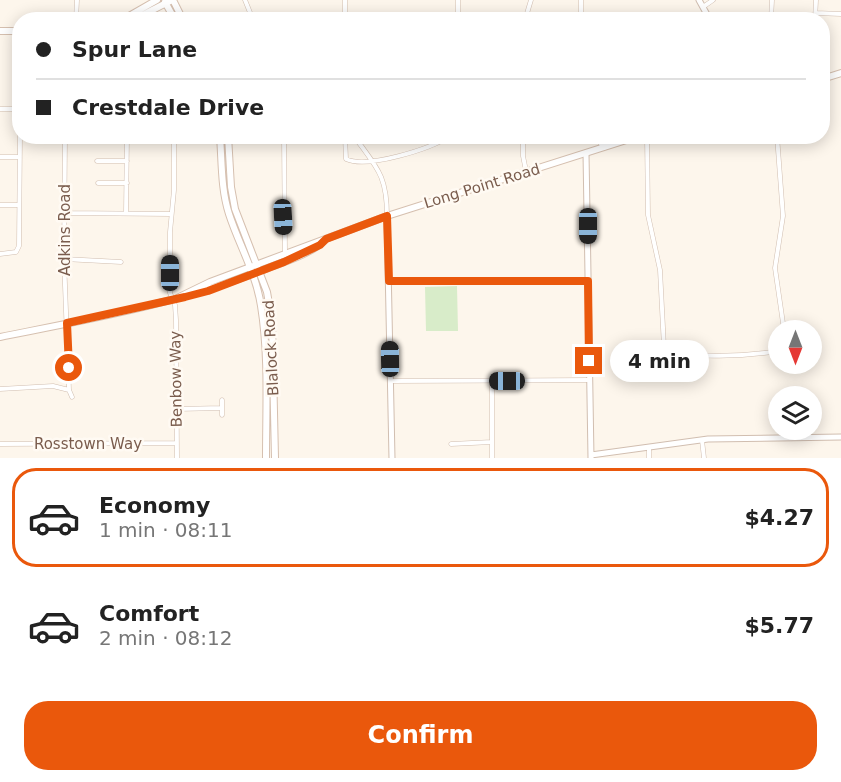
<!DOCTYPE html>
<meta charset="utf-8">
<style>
:root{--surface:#fff;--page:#f6f6f6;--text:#222;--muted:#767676;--line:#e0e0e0;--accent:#ea580c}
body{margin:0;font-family:"DejaVu Sans",sans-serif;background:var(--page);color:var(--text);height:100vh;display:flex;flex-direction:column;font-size:22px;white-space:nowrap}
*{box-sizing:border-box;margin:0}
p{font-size:20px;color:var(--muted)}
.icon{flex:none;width:33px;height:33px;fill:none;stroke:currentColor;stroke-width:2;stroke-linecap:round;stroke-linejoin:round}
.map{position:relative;height:458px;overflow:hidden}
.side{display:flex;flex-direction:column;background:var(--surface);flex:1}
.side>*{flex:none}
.top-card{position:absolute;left:12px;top:12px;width:818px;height:132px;border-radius:24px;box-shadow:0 3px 15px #0003;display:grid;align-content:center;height:132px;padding:0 24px;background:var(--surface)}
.needle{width:39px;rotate:180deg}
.fabs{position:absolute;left:768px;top:320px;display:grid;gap:12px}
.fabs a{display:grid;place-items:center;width:54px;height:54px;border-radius:50%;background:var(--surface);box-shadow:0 3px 15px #0003;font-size:30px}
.end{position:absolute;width:27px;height:27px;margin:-14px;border:8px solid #ea580c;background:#fff;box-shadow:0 0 0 3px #fff}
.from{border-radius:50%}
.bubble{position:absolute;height:42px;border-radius:21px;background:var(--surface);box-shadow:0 3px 15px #0003;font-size:20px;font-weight:800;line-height:42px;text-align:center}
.car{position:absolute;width:18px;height:36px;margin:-18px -9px;border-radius:8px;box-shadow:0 0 4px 2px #0007;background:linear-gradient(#222 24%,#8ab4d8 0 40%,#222 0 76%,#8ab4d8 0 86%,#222 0)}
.top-card b{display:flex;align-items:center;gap:21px;height:57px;font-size:22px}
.top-card b+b{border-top:2px solid var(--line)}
.top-card i{width:15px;height:15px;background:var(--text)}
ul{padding:10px 0 0;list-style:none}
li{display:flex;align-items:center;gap:18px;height:99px;margin:0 12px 9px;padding:0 12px;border:3px solid transparent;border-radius:24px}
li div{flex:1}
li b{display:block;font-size:22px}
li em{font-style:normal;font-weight:800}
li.current{border-color:var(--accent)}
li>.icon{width:54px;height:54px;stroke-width:1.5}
.primary-button{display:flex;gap:12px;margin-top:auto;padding:12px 24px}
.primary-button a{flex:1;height:69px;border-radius:24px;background:var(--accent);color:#fff;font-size:24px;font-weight:800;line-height:69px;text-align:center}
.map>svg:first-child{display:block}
</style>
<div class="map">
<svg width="841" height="458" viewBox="0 0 841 458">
<rect width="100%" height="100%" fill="#fdf6ec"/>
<path fill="#d8ecc9" d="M457,286L458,331H426L425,287Z"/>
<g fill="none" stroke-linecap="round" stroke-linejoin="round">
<defs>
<path id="minor" d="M245,0L253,20
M703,7L713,0
M816,13L841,14
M76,20L77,0
M345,20V0
M458,20V0
M525,20L531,0
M581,20V0
M771,20L772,0
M815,20L816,0
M0,109H20
M65,136L64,259L69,390
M174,136V190L170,232V293L175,305L176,320L177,458
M284,136L285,253
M345,136L346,159C367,169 430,149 450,136
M354,136C377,168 387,175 387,216
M523,136V156L526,171
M600,136L601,144L604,148L601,136
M647,136L648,215L660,270L664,347C685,361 753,355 778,351
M777,136L783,216L775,268L784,330
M0,157H19
M97,161H127
M98,183H127
M0,205H19
M65,213L171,214
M126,213L127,136
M0,254L16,252L19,246L20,136
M64,259L121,262
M389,281H588
M391,381L589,380
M492,381V458
M0,389L53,386L69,390L72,397
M222,400V408
M177,409L222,408V415
M702,440L704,458
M0,444L177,443
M451,444L492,442
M649,447V458"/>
<path id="tertiary" d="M699,0L710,20
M586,153L591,458
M387,216L392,458
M591,455L708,439L841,437"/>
<path id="secondary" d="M173,0L183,20
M165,2L175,20
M126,20L129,16L157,0
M133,20L172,0
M0,31H20
M822,79L841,73
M220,136C222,163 221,189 229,214C239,245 256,273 261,306C269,355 266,408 266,458
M228,136L231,187L235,209L267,292L272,321L275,458
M173,300L210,282L387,216L639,136
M0,337C90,319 182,303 268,268C287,261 310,254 325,240"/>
</defs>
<use href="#minor" stroke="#d1beb0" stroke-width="5"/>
<use href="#tertiary" stroke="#d1beb0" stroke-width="7"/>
<use href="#secondary" stroke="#d6c0b0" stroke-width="8"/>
<use href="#minor" stroke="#fff" stroke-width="4"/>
<use href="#tertiary" stroke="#fff" stroke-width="5"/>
<use href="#secondary" stroke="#fff" stroke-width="6"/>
</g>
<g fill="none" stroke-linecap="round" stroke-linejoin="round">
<path stroke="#ea580c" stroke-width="8" d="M69,368L67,323L185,297L208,291L284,262L320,245L326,239L387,216L389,281H588L589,361"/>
</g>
<g text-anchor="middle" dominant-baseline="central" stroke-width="5" stroke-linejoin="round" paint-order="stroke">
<g font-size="15" fill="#7a5c4d" stroke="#fffaf3">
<text transform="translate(482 186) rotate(-17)">Long Point Road</text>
<text transform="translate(65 230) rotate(-90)">Adkins Road</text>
<text transform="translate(271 348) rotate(-93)">Blalock Road</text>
<text transform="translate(176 379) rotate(-91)">Benbow Way</text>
<text x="88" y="444">Rosstown Way</text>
</g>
</g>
</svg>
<div class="fabs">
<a><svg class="needle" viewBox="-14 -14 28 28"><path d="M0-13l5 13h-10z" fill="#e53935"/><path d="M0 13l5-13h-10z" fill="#767676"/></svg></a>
<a><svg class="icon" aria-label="layers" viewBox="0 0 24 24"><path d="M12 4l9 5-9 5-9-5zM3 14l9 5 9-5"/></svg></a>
</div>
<i class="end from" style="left:69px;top:368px"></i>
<i class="end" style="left:589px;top:361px"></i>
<div class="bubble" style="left:610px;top:340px;width:99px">4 min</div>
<i class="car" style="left:283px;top:217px;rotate:177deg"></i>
<i class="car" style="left:588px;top:226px;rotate:180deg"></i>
<i class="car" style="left:170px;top:273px;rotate:0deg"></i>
<i class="car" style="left:390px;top:359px;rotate:359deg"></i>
<i class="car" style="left:507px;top:381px;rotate:270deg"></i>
<div class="top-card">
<b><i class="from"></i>Spur Lane</b>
<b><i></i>Crestdale Drive</b>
</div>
</div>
<section class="side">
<ul>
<li class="current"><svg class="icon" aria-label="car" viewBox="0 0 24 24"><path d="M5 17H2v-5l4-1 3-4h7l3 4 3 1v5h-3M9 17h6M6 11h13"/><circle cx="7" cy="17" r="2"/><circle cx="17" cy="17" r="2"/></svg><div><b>Economy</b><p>1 min · 08:11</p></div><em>$4.27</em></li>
<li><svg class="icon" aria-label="car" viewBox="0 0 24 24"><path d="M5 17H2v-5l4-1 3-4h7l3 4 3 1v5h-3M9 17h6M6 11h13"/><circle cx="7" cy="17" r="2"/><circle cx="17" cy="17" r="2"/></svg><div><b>Comfort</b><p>2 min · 08:12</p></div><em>$5.77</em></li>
</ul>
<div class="primary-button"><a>Confirm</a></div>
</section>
